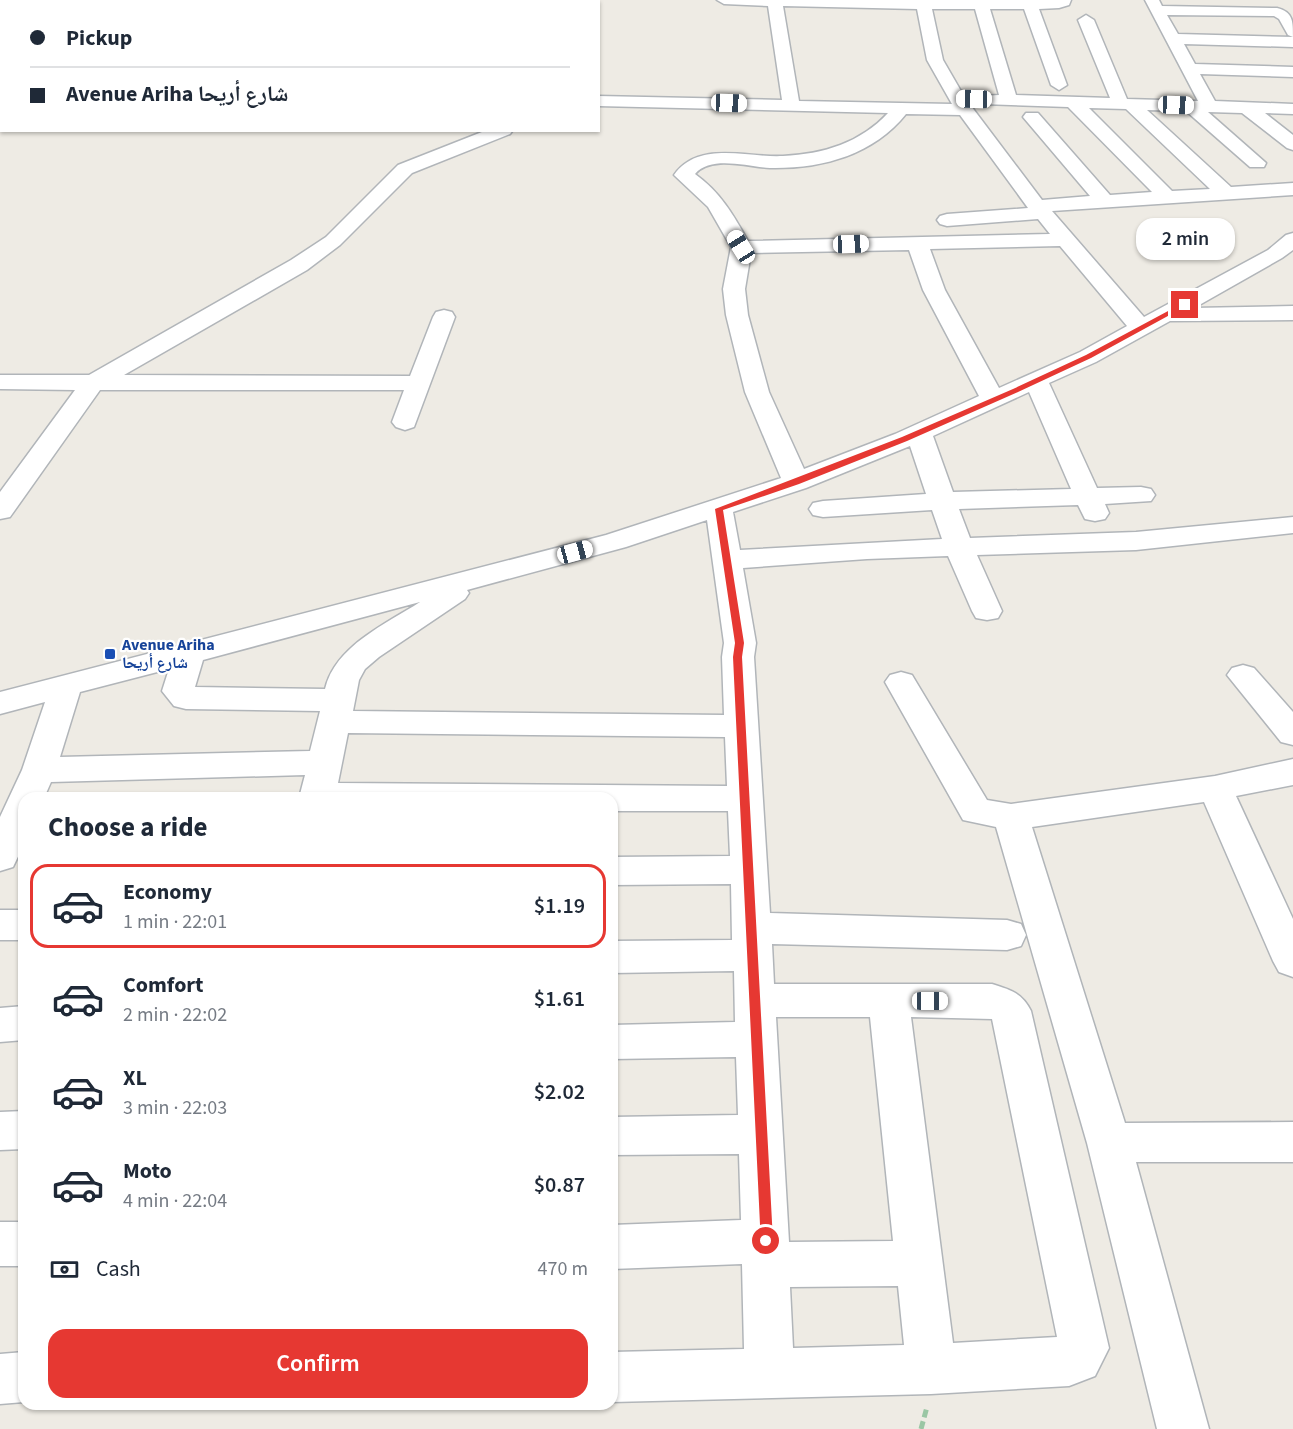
<!DOCTYPE html>
<meta charset="utf-8">
<style>
:root{--surface:#fff;--page:#f6f6f7;--text:#1f2937;--muted:#747a83;--line:#e0e1e3;--accent:#e63832}
body{margin:0;font-family:"Source Sans 3","Noto Naskh Arabic",sans-serif;background:var(--page);color:var(--text);height:100vh;display:flex;flex-direction:column;font-size:22px;white-space:nowrap}
*{box-sizing:border-box;margin:0}
p{font-size:20px;color:var(--muted)}
.icon{flex:none;width:33px;height:33px;fill:none;stroke:currentColor;stroke-width:2;stroke-linecap:round;stroke-linejoin:round}
.map{position:relative;flex:1;overflow:hidden}
.details{position:absolute;left:18px;top:792px;width:600px;height:618px;display:flex;flex-direction:column;background:var(--surface);border-radius:18px;box-shadow:0 2px 4px #0004}
.details>*{flex:none}
.top-card{position:absolute;left:0px;top:0px;width:600px;height:132px;box-shadow:0 2px 4px #0004;display:grid;align-content:center;height:132px;padding:0 30px;background:var(--surface)}
.end{position:absolute;width:27px;height:27px;margin:-14px;border:8px solid #e63832;background:#fff;box-shadow:0 0 0 3px #fff}
.from{border-radius:50%}
.bubble{position:absolute;height:42px;border-radius:18px;background:var(--surface);box-shadow:0 2px 4px #0004;font-size:20px;font-weight:600;line-height:42px;text-align:center}
.car{position:absolute;width:18px;height:36px;margin:-18px -9px;border-radius:8px;box-shadow:0 0 4px 2px #0007;background:linear-gradient(#fff 24%,#345 0 40%,#fff 0 76%,#345 0 86%,#fff 0)}
.top-card b{display:flex;align-items:center;gap:21px;height:57px;font-size:22px}
.top-card b+b{border-top:2px solid var(--line)}
.top-card i{width:15px;height:15px;background:var(--text)}
ul{padding:0;list-style:none}
li{display:flex;align-items:center;gap:18px;height:84px;margin:0 12px 9px;padding:0 18px;border:3px solid transparent;border-radius:18px}
li div{flex:1}
li b{display:block;font-size:22px}
li em{font-style:normal;font-weight:600}
li.on{border-color:var(--accent)}
li>.icon{width:54px;height:54px;stroke-width:1.5}
h2{padding:0 30px;font-size:27px;line-height:72px}
.pay{display:flex;align-items:center;gap:15px;height:66px;padding:0 30px;font-size:22px}
.pay p{margin-inline-start:auto}
.action{display:flex;gap:12px;margin-top:auto;padding:12px 30px}
.action a{flex:1;height:69px;border-radius:18px;background:var(--accent);color:#fff;font-size:24px;font-weight:600;line-height:69px;text-align:center}
.map>svg:first-child{display:block}
</style>
<div class="map">
<svg width="1293" height="1429" viewBox="0 0 1293 1429">
<rect width="100%" height="100%" fill="#eeebe4"/>
<path fill="#c2e5c1" d="M0,0H290L2,2L0,51Z"/>
<g fill="none" stroke-linecap="round" stroke-linejoin="round">
<defs>
<path id="minor" d="M313,0H335L312,2Z
M428,0H450L427,2Z
M521,0H535V2H521Z
M717,0H1071L1069,5L1059,8L1039,9L1067,85L1059,90L1051,85L1024,9H990L1016,95L1110,98L1078,20L1086,15L1094,20L1127,99L1198,101L1145,0H1159L1162,6L1277,8C1293,12 1293,21 1293,37L1288,35L1279,19L1274,16L1167,15L1178,34L1293,37V47L1184,44L1195,64L1293,67V77L1200,74L1215,101L1293,104V114L1265,113L1293,135V150L1287,148L1242,113L1208,112L1266,163L1264,167H1250L1186,111L1147,110L1231,187L1293,183V195L1052,211L1144,317L1268,250L1286,235L1293,233V250L1282,258L1194,308L1293,306V320L1170,321L1096,362L1049,383L1097,488L1141,487L1151,489L1155,495L1151,501L1105,504L1109,513L1105,519L1095,521L1085,519L1078,505L959,509L970,538L1136,532L1293,517V533L1136,550L977,555L1002,611L998,618L987,620L976,618L972,611L948,556L867,559L743,568L756,643L754,657L770,913L1007,920L1021,924L1026,935L1021,946L1007,950L772,944L774,984H992C1011,990 1022,993 1031,1011L1109,1348L1095,1376L1069,1386L931,1394L612,1402V1352L744,1349L742,1264L612,1269V1225L741,1220L739,1154L612,1155V1117L738,1115L736,1057L612,1059V1025L735,1022L734,971L612,973V941L732,940L731,884L612,885V857L730,856L728,811H612V798H299L305,775L51,782L44,798H24V844L13,867L0,871V817L22,770L45,702L0,714V692L606,535L781,478L745,392L726,315L723,289L731,247L708,207L674,175C699,140 747,158 783,156C824,154 860,143 888,113L598,106V96L782,100L768,6L724,4ZM783,6L917,9L927,60L952,104L799,101ZM932,9H975L999,95L982,96L979,100L982,104L1068,107L1152,192L1110,195L1038,113H1026L1023,117L1090,196L1042,200L965,98L943,60ZM1089,108L1126,109L1210,189L1172,191ZM906,114L960,115L1028,208L947,214L940,216L937,220L940,224L947,226L1038,219L1050,234L748,241C733,214 720,192 695,174C711,155 748,167 770,168C822,169 873,155 906,114ZM1060,246L1127,326L1080,352L999,388L945,290L930,249ZM909,250L923,290L979,396L895,434L804,469L769,392L748,315L745,289L751,253ZM1029,392L1071,489L953,492L933,436ZM910,446L926,494L823,501L813,503L809,509L813,515L823,517L932,510L942,539L740,550L733,512L806,488ZM707,520L724,643L722,657L724,715L353,711L359,680L365,669L379,657L465,599L469,593L467,590L626,547ZM420,602C386,624 335,646 325,689L195,687L203,660ZM169,669L162,691L174,706L186,709L320,711L310,751L60,757L80,692ZM348,733L725,737L727,786L338,783ZM776,1017H870L893,1241L789,1242ZM911,1017L992,1019L1057,1337L953,1343ZM898,1286L904,1345L793,1348L790,1287Z
M2,63V74H0V64Z
M0,99H2L0,110Z
M487,130H513L510,134L412,173L340,245L307,270L124,375L410,376L433,317L436,312L444,310L452,312L455,317L414,427L405,430L396,427L392,422L404,390H100L10,517L0,519V492L75,390L0,389V375H89L291,260L326,237L398,165Z
M1243,665L1254,668L1293,712V745L1281,742L1227,675L1232,668Z
M901,672L912,675L987,800L1011,804L1215,776L1293,759V785L1236,796L1293,919V977L1279,972L1273,961L1204,802L1032,827L1125,1123L1293,1122V1162H1136L1209,1429H1157L1087,1143L996,827L963,820L885,682L890,675Z
M0,910H24V940H0Z
M24,1006V1040L0,1042V1008Z
M24,1111V1149L0,1150V1112Z
M0,1222H24V1266H0Z
M24,1352V1402L0,1404V1354Z"/>
</defs>
<use href="#minor" stroke="#b1b5b9" stroke-width="3"/>
<path stroke="#9ac6a4" stroke-width="5" stroke-dasharray="8 4" stroke-linecap="butt" d="M921,1429L927,1407"/>
<use href="#minor" fill="#fff" fill-rule="evenodd"/>
</g>
<path fill="#e63832" d="M1183,303L1188,305L1091,358L1018,392L907,441L799,484L723,510L744,643L742,657L773,1241L771,1246L766,1248L761,1246L733,657L735,643L715,509L902,437L1013,389L1086,355Z"/>
<rect fill="#1a4fb4" stroke="#fff" stroke-width="2" x="104" y="648" width="12" height="12" rx="3"/>
<g text-anchor="middle" dominant-baseline="central" stroke-width="4.5" stroke-linejoin="round" paint-order="stroke">
<g font-size="16" font-weight="bold" fill="#164399" stroke="#fff" text-anchor="start">
<text x="122" y="645">Avenue Ariha<tspan x="122" dy="18">شارع أريحا</tspan></text>
</g>
</g>
</svg>
<i class="end from" style="left:766px;top:1241px"></i>
<i class="end" style="left:1185px;top:305px"></i>
<div class="bubble" style="left:1136px;top:218px;width:99px">2 min</div>
<i class="car" style="left:974px;top:99px;rotate:271deg"></i>
<i class="car" style="left:729px;top:103px;rotate:92deg"></i>
<i class="car" style="left:1176px;top:105px;rotate:92deg"></i>
<i class="car" style="left:851px;top:244px;rotate:88deg"></i>
<i class="car" style="left:741px;top:247px;rotate:328deg"></i>
<i class="car" style="left:575px;top:552px;rotate:75deg"></i>
<i class="car" style="left:930px;top:1001px;rotate:90deg"></i>
<div class="top-card">
<b><i class="from"></i>Pickup</b>
<b><i></i>Avenue Ariha شارع أريحا</b>
</div>
<section class="details">
<h2>Choose a ride</h2>
<ul>
<li class="on"><svg class="icon" aria-label="car" viewBox="0 0 24 24"><path d="M5 17H2v-5l4-1 3-4h7l3 4 3 1v5h-3M9 17h6M6 11h13"/><circle cx="7" cy="17" r="2"/><circle cx="17" cy="17" r="2"/></svg><div><b>Economy</b><p>1 min · 22:01</p></div><em>$1.19</em></li>
<li><svg class="icon" aria-label="car" viewBox="0 0 24 24"><path d="M5 17H2v-5l4-1 3-4h7l3 4 3 1v5h-3M9 17h6M6 11h13"/><circle cx="7" cy="17" r="2"/><circle cx="17" cy="17" r="2"/></svg><div><b>Comfort</b><p>2 min · 22:02</p></div><em>$1.61</em></li>
<li><svg class="icon" aria-label="car" viewBox="0 0 24 24"><path d="M5 17H2v-5l4-1 3-4h7l3 4 3 1v5h-3M9 17h6M6 11h13"/><circle cx="7" cy="17" r="2"/><circle cx="17" cy="17" r="2"/></svg><div><b>XL</b><p>3 min · 22:03</p></div><em>$2.02</em></li>
<li><svg class="icon" aria-label="car" viewBox="0 0 24 24"><path d="M5 17H2v-5l4-1 3-4h7l3 4 3 1v5h-3M9 17h6M6 11h13"/><circle cx="7" cy="17" r="2"/><circle cx="17" cy="17" r="2"/></svg><div><b>Moto</b><p>4 min · 22:04</p></div><em>$0.87</em></li>
</ul>
<div class="pay"><svg class="icon" aria-label="cash" viewBox="0 0 24 24"><path d="M3 7h18v10H3z"/><circle cx="12" cy="12" r="2"/></svg>Cash<p>470 m</p></div>
<div class="action"><a>Confirm</a></div>
</section>
</div>
